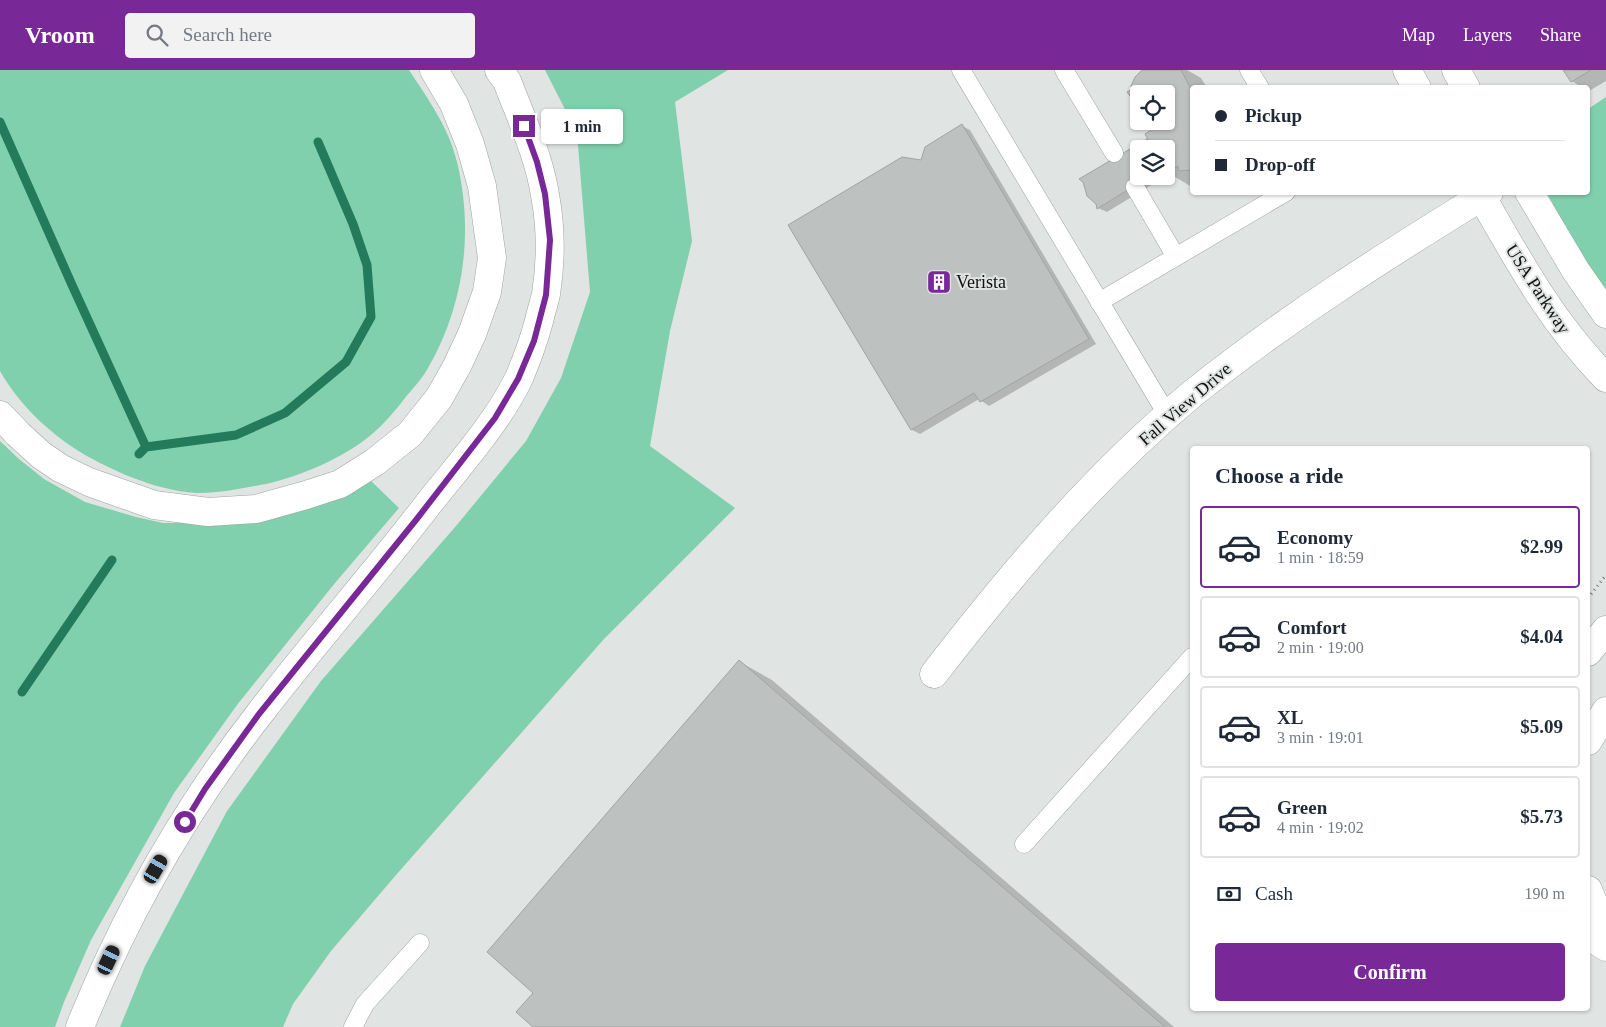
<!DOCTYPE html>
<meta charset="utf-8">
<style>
:root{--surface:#fff;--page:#f2f2f3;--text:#1f2937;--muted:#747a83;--line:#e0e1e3;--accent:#792898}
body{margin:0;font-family:"Times New Roman",serif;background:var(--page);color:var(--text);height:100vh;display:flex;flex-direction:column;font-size:19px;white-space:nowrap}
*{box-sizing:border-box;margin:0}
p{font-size:16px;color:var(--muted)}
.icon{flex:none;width:28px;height:28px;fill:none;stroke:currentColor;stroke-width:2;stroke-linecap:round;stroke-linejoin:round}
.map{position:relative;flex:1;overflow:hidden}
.drawer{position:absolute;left:1190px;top:376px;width:400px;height:565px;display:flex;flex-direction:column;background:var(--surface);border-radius:5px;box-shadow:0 1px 4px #0004}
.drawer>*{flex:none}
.top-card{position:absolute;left:1190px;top:15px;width:400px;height:110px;border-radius:5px;box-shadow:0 1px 4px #0004;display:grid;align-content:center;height:110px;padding:0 25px;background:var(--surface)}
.fabs{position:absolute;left:1130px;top:15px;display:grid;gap:10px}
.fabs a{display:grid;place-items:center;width:45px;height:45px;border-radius:5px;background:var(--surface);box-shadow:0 1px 4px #0004;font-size:25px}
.end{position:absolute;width:22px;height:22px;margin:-11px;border:6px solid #792898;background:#fff;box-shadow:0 0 0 2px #fff}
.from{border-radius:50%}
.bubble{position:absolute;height:35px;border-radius:5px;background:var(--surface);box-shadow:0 1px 4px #0004;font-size:16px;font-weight:700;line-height:35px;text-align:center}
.car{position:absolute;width:15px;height:30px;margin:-15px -8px;border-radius:6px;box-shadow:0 0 4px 1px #0007;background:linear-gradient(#222 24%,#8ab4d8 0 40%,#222 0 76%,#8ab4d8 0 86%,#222 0)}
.top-card b{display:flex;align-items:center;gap:18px;height:48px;font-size:19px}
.top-card b+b{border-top:1px solid var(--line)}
.top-card i{width:12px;height:12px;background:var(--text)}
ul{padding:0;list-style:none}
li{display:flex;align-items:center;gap:15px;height:82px;margin:0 10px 8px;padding:0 15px;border:2px solid var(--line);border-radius:5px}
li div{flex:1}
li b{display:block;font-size:19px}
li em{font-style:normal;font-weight:700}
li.active{border-color:var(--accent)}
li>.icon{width:45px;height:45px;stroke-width:1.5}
h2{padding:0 25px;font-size:22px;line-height:60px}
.pay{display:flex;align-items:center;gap:12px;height:55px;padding:0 25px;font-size:19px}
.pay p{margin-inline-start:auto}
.primary-button{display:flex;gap:10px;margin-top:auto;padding:10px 25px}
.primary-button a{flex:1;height:58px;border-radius:5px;background:var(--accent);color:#fff;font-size:20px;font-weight:700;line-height:58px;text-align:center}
header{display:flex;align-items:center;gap:30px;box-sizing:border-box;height:70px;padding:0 25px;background:var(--accent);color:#fff}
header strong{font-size:24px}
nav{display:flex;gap:28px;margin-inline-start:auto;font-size:18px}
.search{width:350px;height:45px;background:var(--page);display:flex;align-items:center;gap:12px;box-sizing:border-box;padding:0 18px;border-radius:5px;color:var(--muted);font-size:19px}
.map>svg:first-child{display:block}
</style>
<header>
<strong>Vroom</strong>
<div class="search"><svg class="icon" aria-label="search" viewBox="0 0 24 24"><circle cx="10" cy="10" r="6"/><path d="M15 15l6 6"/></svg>Search here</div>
<nav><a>Map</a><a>Layers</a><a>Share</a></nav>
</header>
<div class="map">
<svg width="1606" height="957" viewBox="0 0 1606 957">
<rect width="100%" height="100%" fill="#e0e4e2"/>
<path fill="#80d0ad" d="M0,0H409C428,29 449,58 457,92C474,162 464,236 428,298C422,309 413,318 405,328C395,341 384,354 371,365C343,388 301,406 266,414C244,418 222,423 200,423C165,422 130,408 100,393C60,373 22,340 0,301Z
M545,0H728L675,32L692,171L670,261L650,376L735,438L604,569L396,805L331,881L293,934L283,957H120L145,896L227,741L321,611L456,456L526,371L561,308L590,222L577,63Z
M1606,27V220L1582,187L1547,123L1588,122V39Z
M0,371L19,389L44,409L85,432L136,447L163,453H208L369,409L399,438L335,513L237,635L174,723L91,870L64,932L55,957H0Z"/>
<path fill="#0003" d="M1144,0H1187L1201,8L1207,18H1192V117L1170,104L1166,106V79H1139V106H1166L1107,142L1098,138L1097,133L1088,125L1147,70L1151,72L1166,51V24L1134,19Z
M1565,0H1606V11L1589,21L1588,18H1583L1572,11Z
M962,56L970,60L1096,274L989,336L979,329L920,364L912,360L789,156L922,91Z
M740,592L772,610L1174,957H535V923Z"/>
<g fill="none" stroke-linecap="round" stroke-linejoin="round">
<path stroke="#237b5c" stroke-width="9" d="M0,52L72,215L146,377L139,384
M146,377L236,365L285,343L346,292L371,247L367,195L353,154L318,72
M22,622L112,490"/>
</g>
<path fill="#bdc1bf" stroke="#a0a4a2" d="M1142,0H1181L1192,21V100L1179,101L1178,96L1167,103L1166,79H1153L1145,64L1151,60L1146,51H1166V24H1139V38L1127,22L1132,19L1131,16L1135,7Z
M1563,0H1591L1571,12Z
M962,54L1089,269L980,332L974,323L911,360L788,155L902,87L921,90L925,77Z
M1147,69L1153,79H1139V106H1150L1097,139L1096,134L1087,126L1083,112L1079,109Z
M739,590L1165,957H533L516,942L533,923L487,882Z"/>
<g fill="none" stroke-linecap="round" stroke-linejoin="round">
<defs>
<path id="service" d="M961,0L1168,346
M1064,0L1114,83
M1249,0L1260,18
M1135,117L1176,187
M1099,232L1286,122
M1024,774L1192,587
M353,957L365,934L420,873"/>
<path id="minor" d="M1588,582L1606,560
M934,604C1012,503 1094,406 1192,324C1285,249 1387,185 1489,122
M1588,671L1606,641
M1588,820L1593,832L1606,849
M1588,865L1606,877"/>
<path id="tertiary" d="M1407,0L1417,18
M1456,0L1466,18
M1479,122C1518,190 1551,252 1606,308
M1529,122L1576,201L1606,244"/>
<path id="motorway" d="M0,345L18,364L41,385L60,398L89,412L154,435L208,442L256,439L306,425L340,414L375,392L410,364L439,328L457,296L472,264L487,222L492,188L482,116L470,74L454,34L434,0
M80,957C125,845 186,738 260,643C314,573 372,507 426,437C458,396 496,355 519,308C527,289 534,270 539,251C541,242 544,233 546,224C551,192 551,157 545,125C539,86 521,48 507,11L499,0"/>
</defs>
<use href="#service" stroke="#a0a4a2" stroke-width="19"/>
<use href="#minor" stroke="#a0a4a2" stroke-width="29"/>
<use href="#tertiary" stroke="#a0a4a2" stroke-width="29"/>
<use href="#motorway" stroke="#a0a4a2" stroke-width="29"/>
<path stroke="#777a78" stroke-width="3" stroke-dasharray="1 4" stroke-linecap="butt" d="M1588,528L1606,505"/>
<use href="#service" stroke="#fff" stroke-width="18"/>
<use href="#minor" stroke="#fff" stroke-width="28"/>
<use href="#tertiary" stroke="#fff" stroke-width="28"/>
<use href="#motorway" stroke="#fff" stroke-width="28"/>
</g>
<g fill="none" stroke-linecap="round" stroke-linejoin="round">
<path stroke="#792898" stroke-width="6" d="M185,752L205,719L259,644L416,450L495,348L518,309L534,271L546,225L550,170L545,124L537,92L524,56"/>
</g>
<defs>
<symbol id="building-square" viewBox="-11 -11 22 22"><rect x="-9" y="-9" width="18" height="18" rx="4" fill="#792898" stroke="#e0e4e2"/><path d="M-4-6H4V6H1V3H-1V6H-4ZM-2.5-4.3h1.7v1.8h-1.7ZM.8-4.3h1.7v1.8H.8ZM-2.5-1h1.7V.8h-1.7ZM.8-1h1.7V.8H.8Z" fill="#fff"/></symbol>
</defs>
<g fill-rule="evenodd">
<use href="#building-square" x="925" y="198" width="28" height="28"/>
</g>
<g text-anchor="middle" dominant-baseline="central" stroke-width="4" stroke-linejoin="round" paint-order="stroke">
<g font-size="18" fill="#101110" stroke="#e0e4e2" text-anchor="start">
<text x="956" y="212">Verista</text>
</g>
<g font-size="18" fill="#101110" stroke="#e0e4e2">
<text transform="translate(1538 219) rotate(57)">USA Parkway</text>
<text transform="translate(1185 334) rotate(-41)">Fall View Drive</text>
</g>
</g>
</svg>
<div class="fabs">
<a><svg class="icon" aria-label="locate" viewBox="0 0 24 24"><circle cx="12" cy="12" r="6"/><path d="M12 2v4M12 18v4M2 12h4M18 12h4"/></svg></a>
<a><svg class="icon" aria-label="layers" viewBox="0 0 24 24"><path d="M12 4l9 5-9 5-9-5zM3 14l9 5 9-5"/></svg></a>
</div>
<i class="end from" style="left:185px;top:752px"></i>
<i class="end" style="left:524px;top:56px"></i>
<div class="bubble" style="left:541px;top:39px;width:82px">1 min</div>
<i class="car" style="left:156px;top:799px;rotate:30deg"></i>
<i class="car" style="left:109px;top:890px;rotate:25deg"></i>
<div class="top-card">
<b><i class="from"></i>Pickup</b>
<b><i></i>Drop-off</b>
</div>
<section class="drawer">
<h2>Choose a ride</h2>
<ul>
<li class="active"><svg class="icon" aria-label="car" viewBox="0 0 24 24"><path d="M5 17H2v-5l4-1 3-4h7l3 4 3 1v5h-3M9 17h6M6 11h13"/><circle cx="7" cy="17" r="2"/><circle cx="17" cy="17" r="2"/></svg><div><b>Economy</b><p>1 min · 18:59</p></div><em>$2.99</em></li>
<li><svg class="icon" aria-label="car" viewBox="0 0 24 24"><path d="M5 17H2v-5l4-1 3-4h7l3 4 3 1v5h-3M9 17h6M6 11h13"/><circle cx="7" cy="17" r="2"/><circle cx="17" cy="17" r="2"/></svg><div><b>Comfort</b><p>2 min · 19:00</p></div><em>$4.04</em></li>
<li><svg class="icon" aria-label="car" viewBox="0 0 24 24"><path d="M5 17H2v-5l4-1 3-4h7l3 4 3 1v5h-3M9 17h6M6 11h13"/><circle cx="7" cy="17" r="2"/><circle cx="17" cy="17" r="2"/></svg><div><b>XL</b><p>3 min · 19:01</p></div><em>$5.09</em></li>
<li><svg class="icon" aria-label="car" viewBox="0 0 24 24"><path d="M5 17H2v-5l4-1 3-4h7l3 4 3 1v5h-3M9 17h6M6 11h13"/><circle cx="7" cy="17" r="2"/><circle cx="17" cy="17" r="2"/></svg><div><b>Green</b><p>4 min · 19:02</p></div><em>$5.73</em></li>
</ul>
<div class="pay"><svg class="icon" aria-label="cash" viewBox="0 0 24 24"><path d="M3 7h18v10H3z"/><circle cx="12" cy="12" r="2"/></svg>Cash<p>190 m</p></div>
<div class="primary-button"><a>Confirm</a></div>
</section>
</div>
